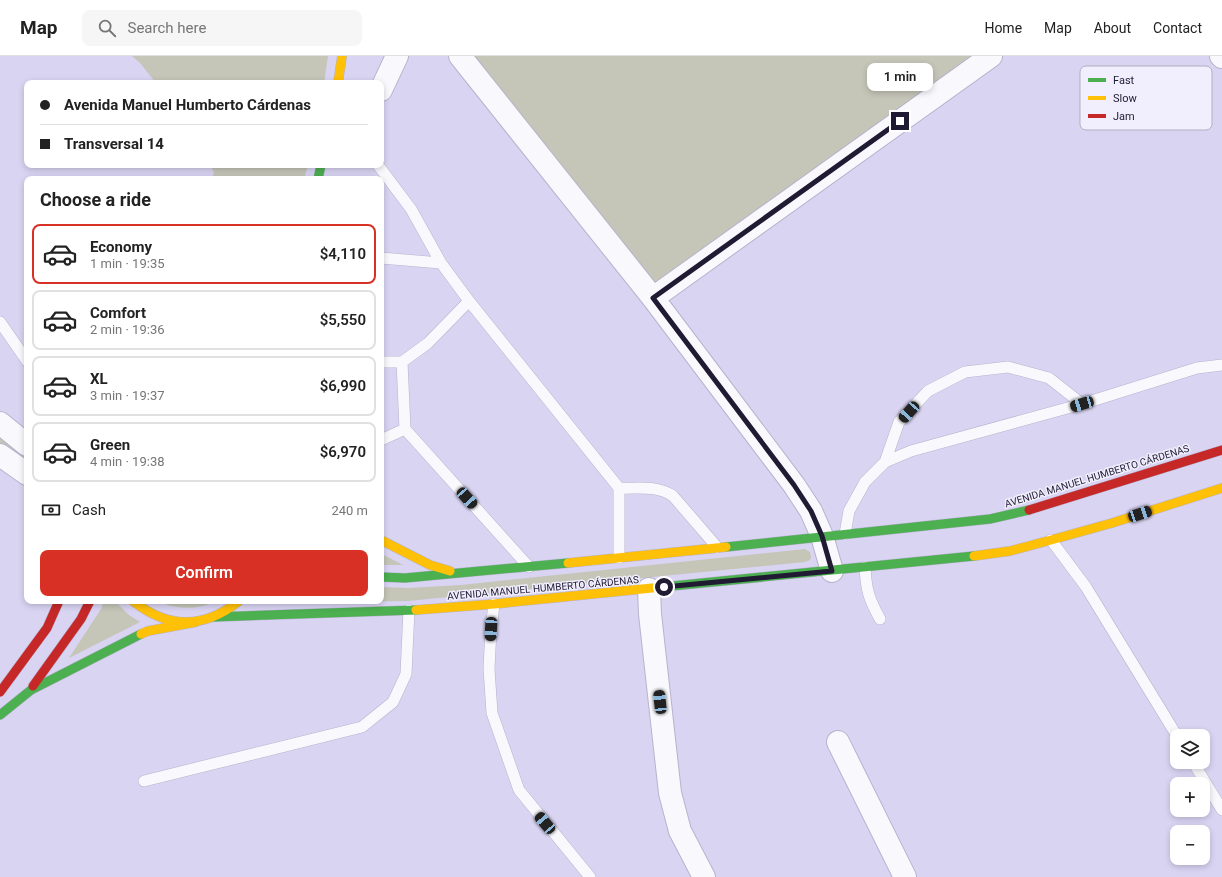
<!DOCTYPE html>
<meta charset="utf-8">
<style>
:root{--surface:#fff;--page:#f6f6f6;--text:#222;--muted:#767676;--line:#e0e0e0;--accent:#d93025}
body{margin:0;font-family:Roboto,sans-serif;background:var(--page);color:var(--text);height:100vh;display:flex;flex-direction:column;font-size:15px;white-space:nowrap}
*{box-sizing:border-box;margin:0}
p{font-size:13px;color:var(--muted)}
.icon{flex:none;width:22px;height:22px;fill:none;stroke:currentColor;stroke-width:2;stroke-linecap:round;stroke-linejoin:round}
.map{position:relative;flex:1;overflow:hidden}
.drawer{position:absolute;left:24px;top:120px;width:360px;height:428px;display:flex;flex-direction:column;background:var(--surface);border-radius:8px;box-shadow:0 2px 6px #0003}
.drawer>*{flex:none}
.guide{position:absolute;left:24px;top:24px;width:360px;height:88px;border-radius:8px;box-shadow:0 2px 6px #0003;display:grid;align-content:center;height:88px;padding:0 16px;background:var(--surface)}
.tools{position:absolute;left:1170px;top:673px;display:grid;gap:8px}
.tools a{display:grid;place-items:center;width:40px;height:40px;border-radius:8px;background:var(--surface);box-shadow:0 2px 6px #0003;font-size:20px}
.end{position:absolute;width:18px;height:18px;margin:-9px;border:5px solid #201a33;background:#fff;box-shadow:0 0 0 2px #fff}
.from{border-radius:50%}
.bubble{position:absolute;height:28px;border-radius:8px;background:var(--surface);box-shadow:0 2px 6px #0003;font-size:13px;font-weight:600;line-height:28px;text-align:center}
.car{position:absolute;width:12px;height:24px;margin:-12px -6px;border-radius:5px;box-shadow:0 0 3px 1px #0007;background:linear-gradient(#222 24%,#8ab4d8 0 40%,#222 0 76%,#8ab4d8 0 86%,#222 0)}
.guide b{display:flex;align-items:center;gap:14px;height:38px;font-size:15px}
.guide b+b{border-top:1px solid var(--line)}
.guide i{width:10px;height:10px;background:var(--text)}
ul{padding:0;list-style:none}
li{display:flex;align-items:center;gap:12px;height:60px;margin:0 8px 6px;padding:0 8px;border:2px solid var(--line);border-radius:8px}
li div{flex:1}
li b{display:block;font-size:15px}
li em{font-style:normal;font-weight:600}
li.active{border-color:var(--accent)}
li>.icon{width:36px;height:36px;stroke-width:1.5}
h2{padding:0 16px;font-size:18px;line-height:48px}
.pay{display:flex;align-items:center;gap:10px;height:44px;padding:0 16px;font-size:15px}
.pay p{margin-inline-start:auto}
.action{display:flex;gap:8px;margin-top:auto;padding:8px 16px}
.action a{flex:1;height:46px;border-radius:8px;background:var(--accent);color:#fff;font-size:16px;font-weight:600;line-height:46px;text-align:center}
header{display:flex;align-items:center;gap:24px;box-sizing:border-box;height:56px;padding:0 20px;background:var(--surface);border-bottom:1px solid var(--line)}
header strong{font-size:19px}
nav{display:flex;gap:22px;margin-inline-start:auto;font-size:14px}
.search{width:280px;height:36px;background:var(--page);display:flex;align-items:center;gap:10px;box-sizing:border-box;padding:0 14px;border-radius:8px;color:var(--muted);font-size:15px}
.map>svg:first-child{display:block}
</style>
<header>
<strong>Map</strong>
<div class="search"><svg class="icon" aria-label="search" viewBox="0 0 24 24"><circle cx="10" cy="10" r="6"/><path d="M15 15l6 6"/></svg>Search here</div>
<nav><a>Home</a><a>Map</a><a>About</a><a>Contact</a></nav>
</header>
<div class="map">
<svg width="1222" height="821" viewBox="0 0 1222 821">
<rect width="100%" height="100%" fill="#d9d4f2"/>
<path fill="#c5c6b8" d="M132,0H328L324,27H156L140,7Z
M474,0H976L655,231Z
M210,109H308L304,123H212L214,116Z
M0,377L27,399V408L0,390Z
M805,493L810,496L811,501L810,504L805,506L408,545L253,547L255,545H381V531L408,532L461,529Z
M381,497L382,498L403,509H381Z
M104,545H115L129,559L140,566L69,602L101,553Z
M156,545H216C197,555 175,553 156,545Z"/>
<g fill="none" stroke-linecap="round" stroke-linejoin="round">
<defs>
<path id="lane" d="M378,109L411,153L441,207L469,245L619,432C637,433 658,429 673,440L717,491
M381,202L441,207
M0,266L27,305
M381,306H402L428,287L469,245
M402,306L405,373L529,511
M381,384L405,373
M885,406L899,366L928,335L965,316L1008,311L1049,322L1082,348
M619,432V502
M845,478L849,455L865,426L885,406L911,395L1082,348L1197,312L1222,309
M1051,484L1086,531L1177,680
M865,511C866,534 869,543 880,563
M494,548L491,573L489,613L492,657L519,734L590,821
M1193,706L1222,754
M144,725L362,671L393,646L406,618L409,554"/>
<path id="street" d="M460,0L653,242L794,429L811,455L822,480L832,515
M1221,0L1222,1
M381,34L397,0
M653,242L991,0
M0,367L27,389
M0,399L27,418
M649,533L650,558L670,737L680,775L704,821
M838,686L905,821"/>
<path id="fast" d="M318,123L321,109
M726,491L990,463L1029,454
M381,521L405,522L568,507
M662,531L974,500
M214,561L416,554
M0,659L31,634L141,578"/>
<path id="slow" d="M338,27L342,0
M381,484L430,509L450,515
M974,500L1010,495L1051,484L1112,467L1222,432
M568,507L726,491
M133,545C168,573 204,573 239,545
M416,554L494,548L662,531
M141,578L148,575L196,566"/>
<path id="jam" d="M1029,454L1222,394
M33,630L81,563L90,545
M0,636L47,572L59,545"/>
</defs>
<use href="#lane" stroke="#b7b2cd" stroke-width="12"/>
<use href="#street" stroke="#b7b2cd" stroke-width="24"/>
<use href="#fast" stroke="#b7b2cd" stroke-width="10"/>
<use href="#slow" stroke="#b7b2cd" stroke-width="10"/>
<use href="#jam" stroke="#b7b2cd" stroke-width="10"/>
<use href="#lane" stroke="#f9f9fd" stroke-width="11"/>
<use href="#street" stroke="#f9f9fd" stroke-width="22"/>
<use href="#fast" stroke="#4caf50" stroke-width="9"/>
<use href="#slow" stroke="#ffc107" stroke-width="9"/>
<use href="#jam" stroke="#c62828" stroke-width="9"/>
</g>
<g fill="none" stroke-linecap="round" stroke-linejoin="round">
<path stroke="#201a33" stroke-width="5" d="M664,531L832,515L822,480L811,455L794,429L653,242L900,65"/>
</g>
<g text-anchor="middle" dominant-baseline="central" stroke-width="3" stroke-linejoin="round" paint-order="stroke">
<g font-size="10" fill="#201a33" stroke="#f1effd">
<text transform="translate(1097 420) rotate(-17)">AVENIDA MANUEL HUMBERTO CÁRDENAS</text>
<text transform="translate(543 532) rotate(-5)">AVENIDA MANUEL HUMBERTO CÁRDENAS</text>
</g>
</g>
<rect x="1080" y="10" width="132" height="64" rx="6" fill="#f1effd" stroke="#b2afc0" stroke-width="1"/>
<rect x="1088" y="22" width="18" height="4" fill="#4caf50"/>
<rect x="1088" y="40" width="18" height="4" fill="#ffc107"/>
<rect x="1088" y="58" width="18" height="4" fill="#c62828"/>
<g font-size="11" fill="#201a33">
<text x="1113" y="28">Fast</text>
<text x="1113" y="46">Slow</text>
<text x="1113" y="64">Jam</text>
</g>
</svg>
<div class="tools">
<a><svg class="icon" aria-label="layers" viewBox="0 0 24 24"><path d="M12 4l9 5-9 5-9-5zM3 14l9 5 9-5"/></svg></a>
<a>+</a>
<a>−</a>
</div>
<i class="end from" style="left:664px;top:531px"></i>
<i class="end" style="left:900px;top:65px"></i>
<div class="bubble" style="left:867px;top:7px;width:66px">1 min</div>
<i class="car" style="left:1082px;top:348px;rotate:254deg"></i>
<i class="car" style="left:909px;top:356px;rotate:222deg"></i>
<i class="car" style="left:467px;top:442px;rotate:138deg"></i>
<i class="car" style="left:1140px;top:458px;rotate:72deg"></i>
<i class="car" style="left:491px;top:573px;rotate:183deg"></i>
<i class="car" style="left:660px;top:646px;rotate:354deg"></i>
<i class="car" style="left:545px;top:767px;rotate:320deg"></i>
<div class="guide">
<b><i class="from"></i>Avenida Manuel Humberto Cárdenas</b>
<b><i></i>Transversal 14</b>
</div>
<section class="drawer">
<h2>Choose a ride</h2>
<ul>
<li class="active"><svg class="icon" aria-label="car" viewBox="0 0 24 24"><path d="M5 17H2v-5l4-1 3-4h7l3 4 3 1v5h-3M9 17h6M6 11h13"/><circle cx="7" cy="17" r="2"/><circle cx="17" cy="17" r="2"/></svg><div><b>Economy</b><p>1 min · 19:35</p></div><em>$4,110</em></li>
<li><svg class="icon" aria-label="car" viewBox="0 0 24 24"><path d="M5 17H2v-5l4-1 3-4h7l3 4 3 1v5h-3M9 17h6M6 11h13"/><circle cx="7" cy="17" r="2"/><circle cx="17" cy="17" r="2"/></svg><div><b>Comfort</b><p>2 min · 19:36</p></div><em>$5,550</em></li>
<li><svg class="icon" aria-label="car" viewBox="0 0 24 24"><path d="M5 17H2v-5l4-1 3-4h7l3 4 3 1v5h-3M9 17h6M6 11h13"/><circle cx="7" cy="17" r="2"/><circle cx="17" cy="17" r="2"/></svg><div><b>XL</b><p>3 min · 19:37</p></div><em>$6,990</em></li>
<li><svg class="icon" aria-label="car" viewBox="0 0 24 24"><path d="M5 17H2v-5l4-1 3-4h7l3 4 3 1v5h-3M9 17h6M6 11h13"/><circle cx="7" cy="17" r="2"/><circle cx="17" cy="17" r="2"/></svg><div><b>Green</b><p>4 min · 19:38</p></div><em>$6,970</em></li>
</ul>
<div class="pay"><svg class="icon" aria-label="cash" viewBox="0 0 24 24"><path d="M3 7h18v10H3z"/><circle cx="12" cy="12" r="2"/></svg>Cash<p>240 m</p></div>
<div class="action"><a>Confirm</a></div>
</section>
</div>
